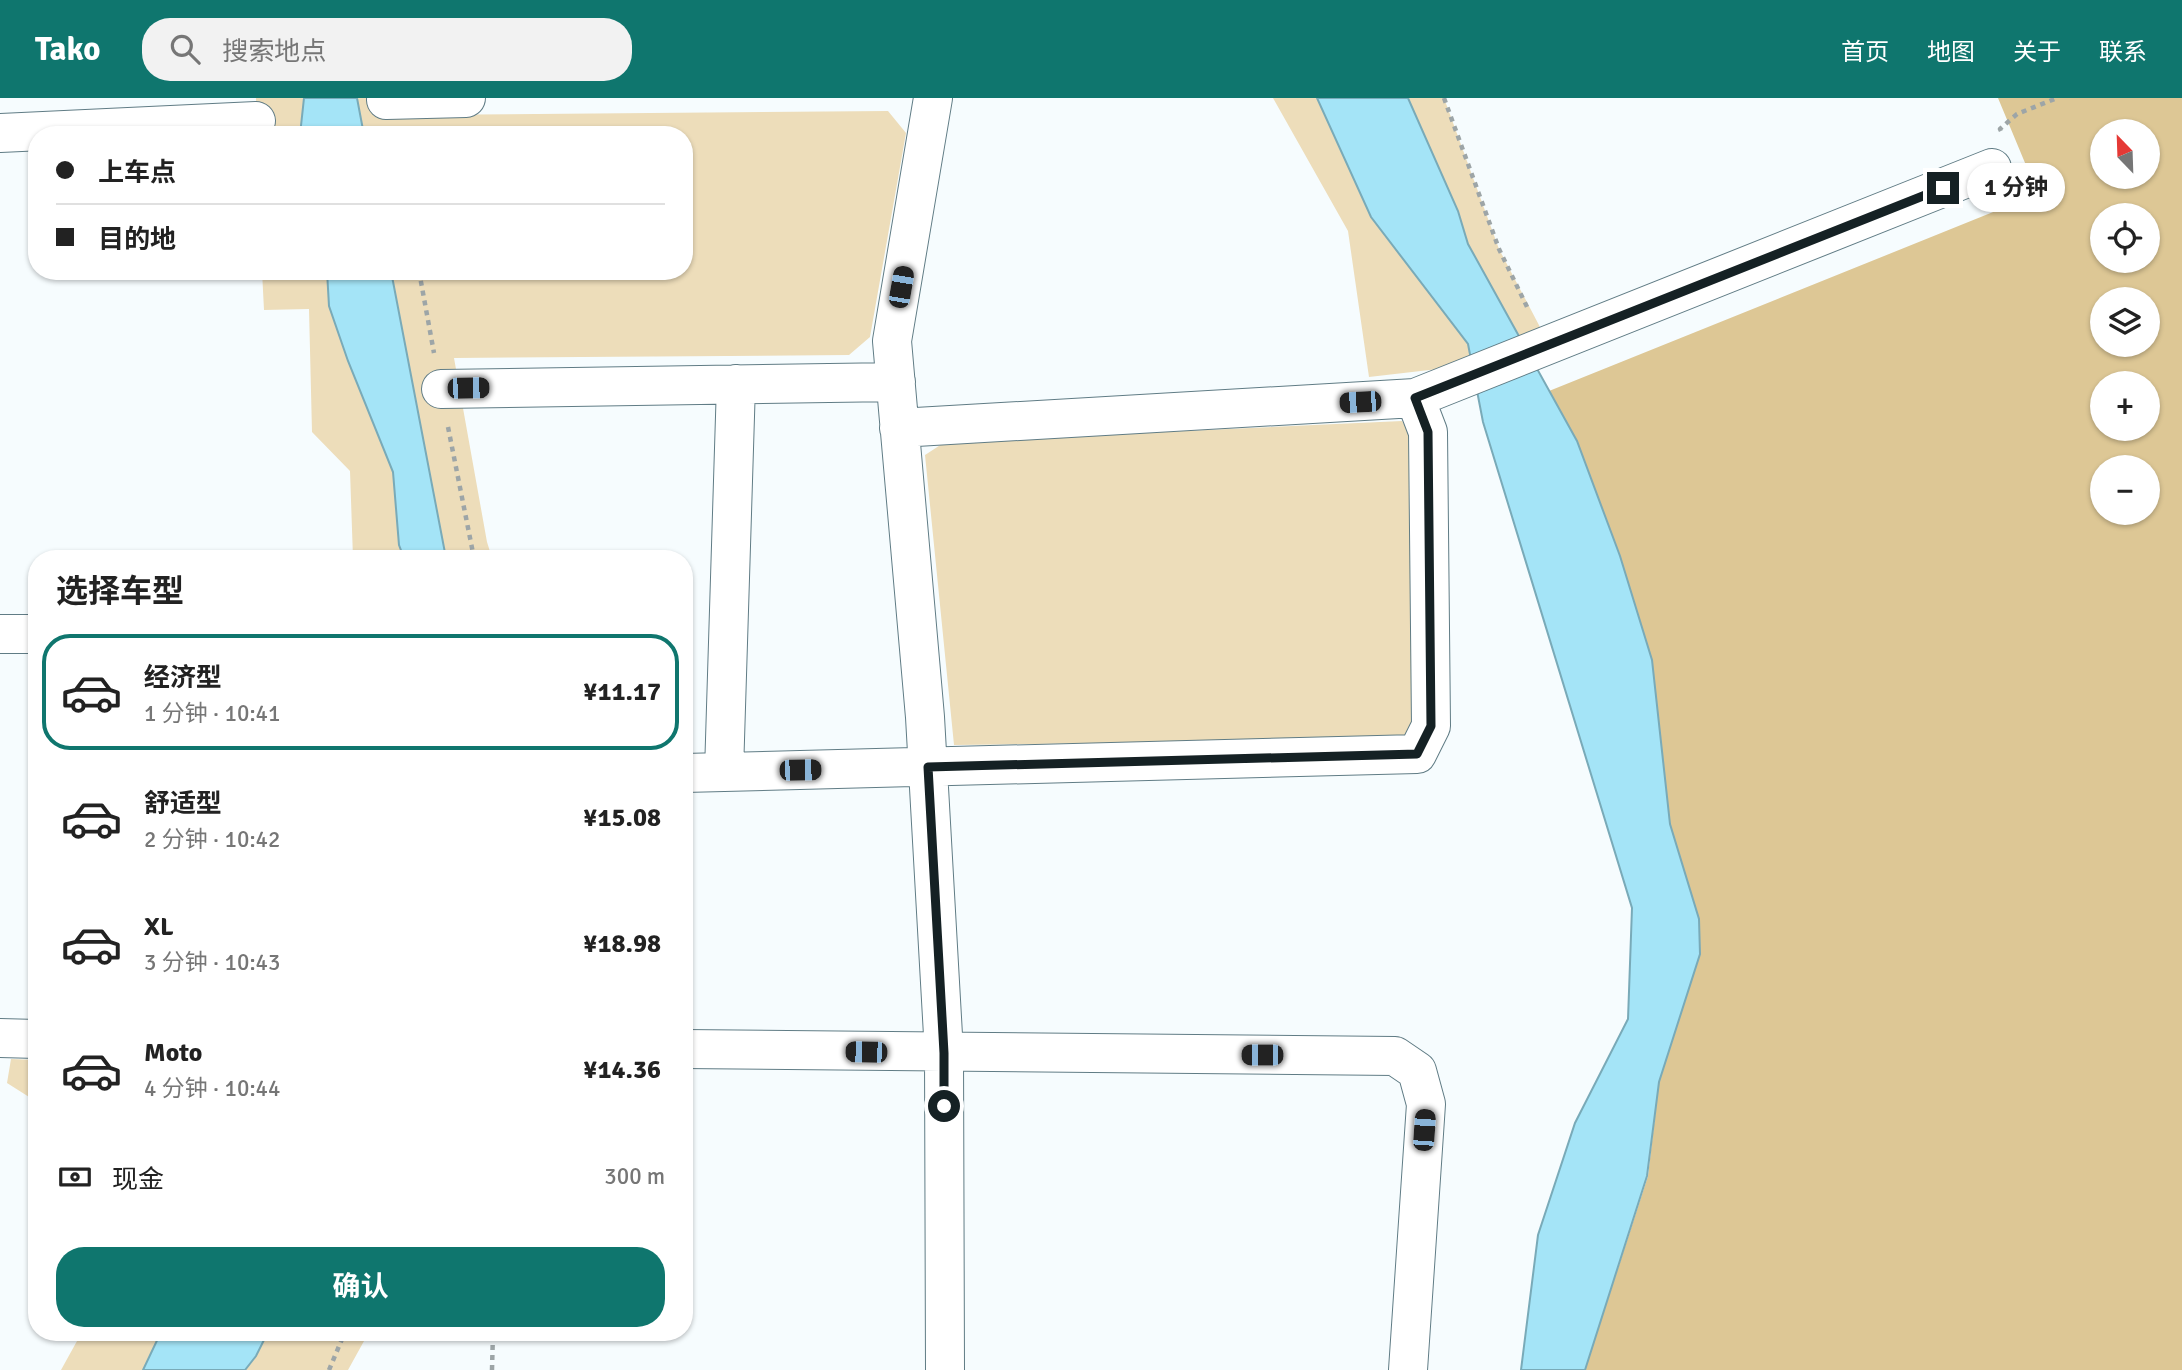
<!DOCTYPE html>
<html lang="zh">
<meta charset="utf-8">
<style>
:root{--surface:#fff;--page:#f2f2f2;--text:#222;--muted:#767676;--line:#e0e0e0;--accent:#0f766e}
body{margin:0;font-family:Signika,"Noto Sans SC",sans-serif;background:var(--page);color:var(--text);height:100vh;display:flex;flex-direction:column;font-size:26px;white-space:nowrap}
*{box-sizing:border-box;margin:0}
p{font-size:23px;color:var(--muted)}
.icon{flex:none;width:38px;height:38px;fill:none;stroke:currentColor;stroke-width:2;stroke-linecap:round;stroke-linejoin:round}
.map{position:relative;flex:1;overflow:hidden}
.panel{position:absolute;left:28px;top:452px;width:665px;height:791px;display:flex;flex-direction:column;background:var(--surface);border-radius:28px;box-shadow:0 2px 5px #0004}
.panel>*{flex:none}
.top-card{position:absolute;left:28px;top:28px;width:665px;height:154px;border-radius:28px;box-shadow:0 2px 5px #0004;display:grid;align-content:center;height:154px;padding:0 28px;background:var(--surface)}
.needle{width:46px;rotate:337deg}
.tools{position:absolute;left:2090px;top:21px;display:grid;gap:14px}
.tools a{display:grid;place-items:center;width:70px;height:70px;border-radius:50%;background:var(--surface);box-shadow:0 2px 5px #0004;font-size:35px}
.end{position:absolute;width:32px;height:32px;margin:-16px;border:9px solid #152124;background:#fff;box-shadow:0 0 0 4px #fff}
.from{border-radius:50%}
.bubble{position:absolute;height:49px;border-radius:24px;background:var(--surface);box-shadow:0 2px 5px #0004;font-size:23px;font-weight:700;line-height:49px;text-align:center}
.car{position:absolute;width:21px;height:42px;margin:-21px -10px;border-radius:9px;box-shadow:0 0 5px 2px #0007;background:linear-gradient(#222 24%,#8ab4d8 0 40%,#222 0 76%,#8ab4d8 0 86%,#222 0)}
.top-card b{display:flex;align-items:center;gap:24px;height:66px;font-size:26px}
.top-card b+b{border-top:2px solid var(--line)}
.top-card i{width:18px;height:18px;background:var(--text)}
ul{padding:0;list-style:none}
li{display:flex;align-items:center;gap:21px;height:116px;margin:0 14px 10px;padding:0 14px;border:4px solid transparent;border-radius:28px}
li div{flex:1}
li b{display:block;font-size:26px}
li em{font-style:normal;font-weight:700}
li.current{border-color:var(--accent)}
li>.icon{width:63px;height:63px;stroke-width:1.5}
h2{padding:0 28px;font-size:32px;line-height:84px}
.pay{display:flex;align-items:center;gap:18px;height:77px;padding:0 28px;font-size:26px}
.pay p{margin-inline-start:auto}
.button{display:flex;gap:14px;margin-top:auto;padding:14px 28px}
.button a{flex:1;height:80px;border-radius:28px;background:var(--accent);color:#fff;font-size:28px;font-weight:700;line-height:80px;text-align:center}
header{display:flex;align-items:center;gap:42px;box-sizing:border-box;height:98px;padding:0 35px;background:var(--accent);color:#fff}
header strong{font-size:33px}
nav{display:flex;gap:38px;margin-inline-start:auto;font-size:24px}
.search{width:490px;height:63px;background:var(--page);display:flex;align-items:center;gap:18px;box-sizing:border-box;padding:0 24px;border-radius:28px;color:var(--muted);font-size:26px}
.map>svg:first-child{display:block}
</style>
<header>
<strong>Tako</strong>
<div class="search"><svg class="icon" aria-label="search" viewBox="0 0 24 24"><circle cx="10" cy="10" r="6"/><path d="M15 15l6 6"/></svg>搜索地点</div>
<nav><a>首页</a><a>地图</a><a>关于</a><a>联系</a></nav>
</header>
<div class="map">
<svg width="2182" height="1272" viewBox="0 0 2182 1272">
<rect width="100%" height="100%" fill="#f6fcfe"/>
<path fill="#edddba" d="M256,0H401L405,17L888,13L906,35L870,239L849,257L454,260L487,444L492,460H353L350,373L312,334L309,211L264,212L262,173H684V37H257Z
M1273,0H1444L1499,151L1541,231L1438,271L1369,279L1348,133Z
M1402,323L1415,345L1412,641L954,647L925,357L945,344Z
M11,961L37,962V1004L7,985Z
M82,1234H369L348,1272H61Z"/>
<path fill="#ddc795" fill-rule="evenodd" d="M1998,0H2182V1272H1585L1648,1078L1659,984L1700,856L1699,822L1670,726L1652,562L1620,458L1577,343L1549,293L2038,96ZM2102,33H2147V79H2102ZM2102,117H2147V163H2102ZM2102,201H2147V247H2102ZM2102,285H2147V331H2102ZM2102,369H2147V415H2102Z"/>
<path fill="#a4e4f7" stroke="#79aab8" stroke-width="2" d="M304,0H357L364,37H300Z
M1317,0H1408L1458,113L1468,146L1577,343L1620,458L1652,562L1670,726L1699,821L1700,856L1659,984L1647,1078L1585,1272H1521L1538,1137L1575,1025L1628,921L1632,810L1483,324L1468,246L1371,119Z
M327,173H391L446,460H404L399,447L393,374L348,263L329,208Z
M161,1234H268L256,1258L245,1272H143Z"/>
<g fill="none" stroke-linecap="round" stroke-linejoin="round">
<defs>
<path id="minor" d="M933,0L892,243L925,619L944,955L945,1272
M386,2L466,0
M0,35L256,23
M441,291L896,284
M899,330L1415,300L1992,70
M0,536H37
M724,674L736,286
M684,675L1417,656L1431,628L1428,334L1415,300
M0,940L37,941
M684,951L1395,958L1417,973L1426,1006L1408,1272"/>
</defs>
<use href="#minor" stroke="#607c85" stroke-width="40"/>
<path stroke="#9da5a7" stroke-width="4.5" stroke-dasharray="5 5" stroke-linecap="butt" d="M1444,0L1499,151L1529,213
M2001,33L2000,31L2017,16L2057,0
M419,173L434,255
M448,329L474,460
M329,1272L345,1234
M492,1272L493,1234"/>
<use href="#minor" stroke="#fff" stroke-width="38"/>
</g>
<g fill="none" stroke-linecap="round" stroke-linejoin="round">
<path stroke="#152124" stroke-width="9" d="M944,1008V955L928,669L1417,656L1431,628L1428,334L1415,300L1943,90"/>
</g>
</svg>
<div class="tools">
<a><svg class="needle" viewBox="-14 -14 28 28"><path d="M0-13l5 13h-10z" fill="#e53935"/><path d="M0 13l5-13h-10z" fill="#767676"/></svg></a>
<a><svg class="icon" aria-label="locate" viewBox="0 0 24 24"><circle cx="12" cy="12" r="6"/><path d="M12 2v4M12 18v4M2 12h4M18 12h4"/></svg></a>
<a><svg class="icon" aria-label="layers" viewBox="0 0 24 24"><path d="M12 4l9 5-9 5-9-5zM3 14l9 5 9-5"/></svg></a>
<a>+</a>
<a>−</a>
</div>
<i class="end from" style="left:944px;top:1008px"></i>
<i class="end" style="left:1943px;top:90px"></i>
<div class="bubble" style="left:1967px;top:65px;width:98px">1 分钟</div>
<i class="car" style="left:901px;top:189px;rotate:10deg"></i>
<i class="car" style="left:468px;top:290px;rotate:89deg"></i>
<i class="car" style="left:1360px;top:304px;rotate:267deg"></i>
<i class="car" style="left:800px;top:672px;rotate:89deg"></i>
<i class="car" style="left:866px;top:954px;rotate:271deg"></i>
<i class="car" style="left:1262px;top:957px;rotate:270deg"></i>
<i class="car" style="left:1424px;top:1032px;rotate:4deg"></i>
<div class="top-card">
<b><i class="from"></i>上车点</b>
<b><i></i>目的地</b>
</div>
<section class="panel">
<h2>选择车型</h2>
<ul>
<li class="current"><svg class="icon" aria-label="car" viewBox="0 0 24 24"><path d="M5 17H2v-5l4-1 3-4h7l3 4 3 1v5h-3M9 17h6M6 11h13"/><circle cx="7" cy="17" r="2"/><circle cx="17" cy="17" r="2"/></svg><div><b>经济型</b><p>1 分钟 · 10:41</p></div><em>¥11.17</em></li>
<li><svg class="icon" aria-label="car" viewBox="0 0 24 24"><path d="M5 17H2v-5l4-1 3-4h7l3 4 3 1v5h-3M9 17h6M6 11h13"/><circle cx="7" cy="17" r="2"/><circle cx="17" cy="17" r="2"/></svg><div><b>舒适型</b><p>2 分钟 · 10:42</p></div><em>¥15.08</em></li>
<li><svg class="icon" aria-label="car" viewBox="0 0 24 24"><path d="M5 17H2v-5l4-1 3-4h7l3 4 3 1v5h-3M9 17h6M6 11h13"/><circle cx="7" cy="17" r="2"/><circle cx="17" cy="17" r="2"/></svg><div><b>XL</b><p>3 分钟 · 10:43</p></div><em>¥18.98</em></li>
<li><svg class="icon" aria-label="car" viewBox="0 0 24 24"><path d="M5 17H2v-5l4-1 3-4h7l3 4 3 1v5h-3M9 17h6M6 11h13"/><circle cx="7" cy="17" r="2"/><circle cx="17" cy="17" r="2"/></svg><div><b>Moto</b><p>4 分钟 · 10:44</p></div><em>¥14.36</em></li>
</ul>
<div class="pay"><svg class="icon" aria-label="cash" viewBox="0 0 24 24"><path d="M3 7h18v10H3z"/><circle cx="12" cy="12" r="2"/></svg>现金<p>300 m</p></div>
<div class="button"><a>确认</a></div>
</section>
</div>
